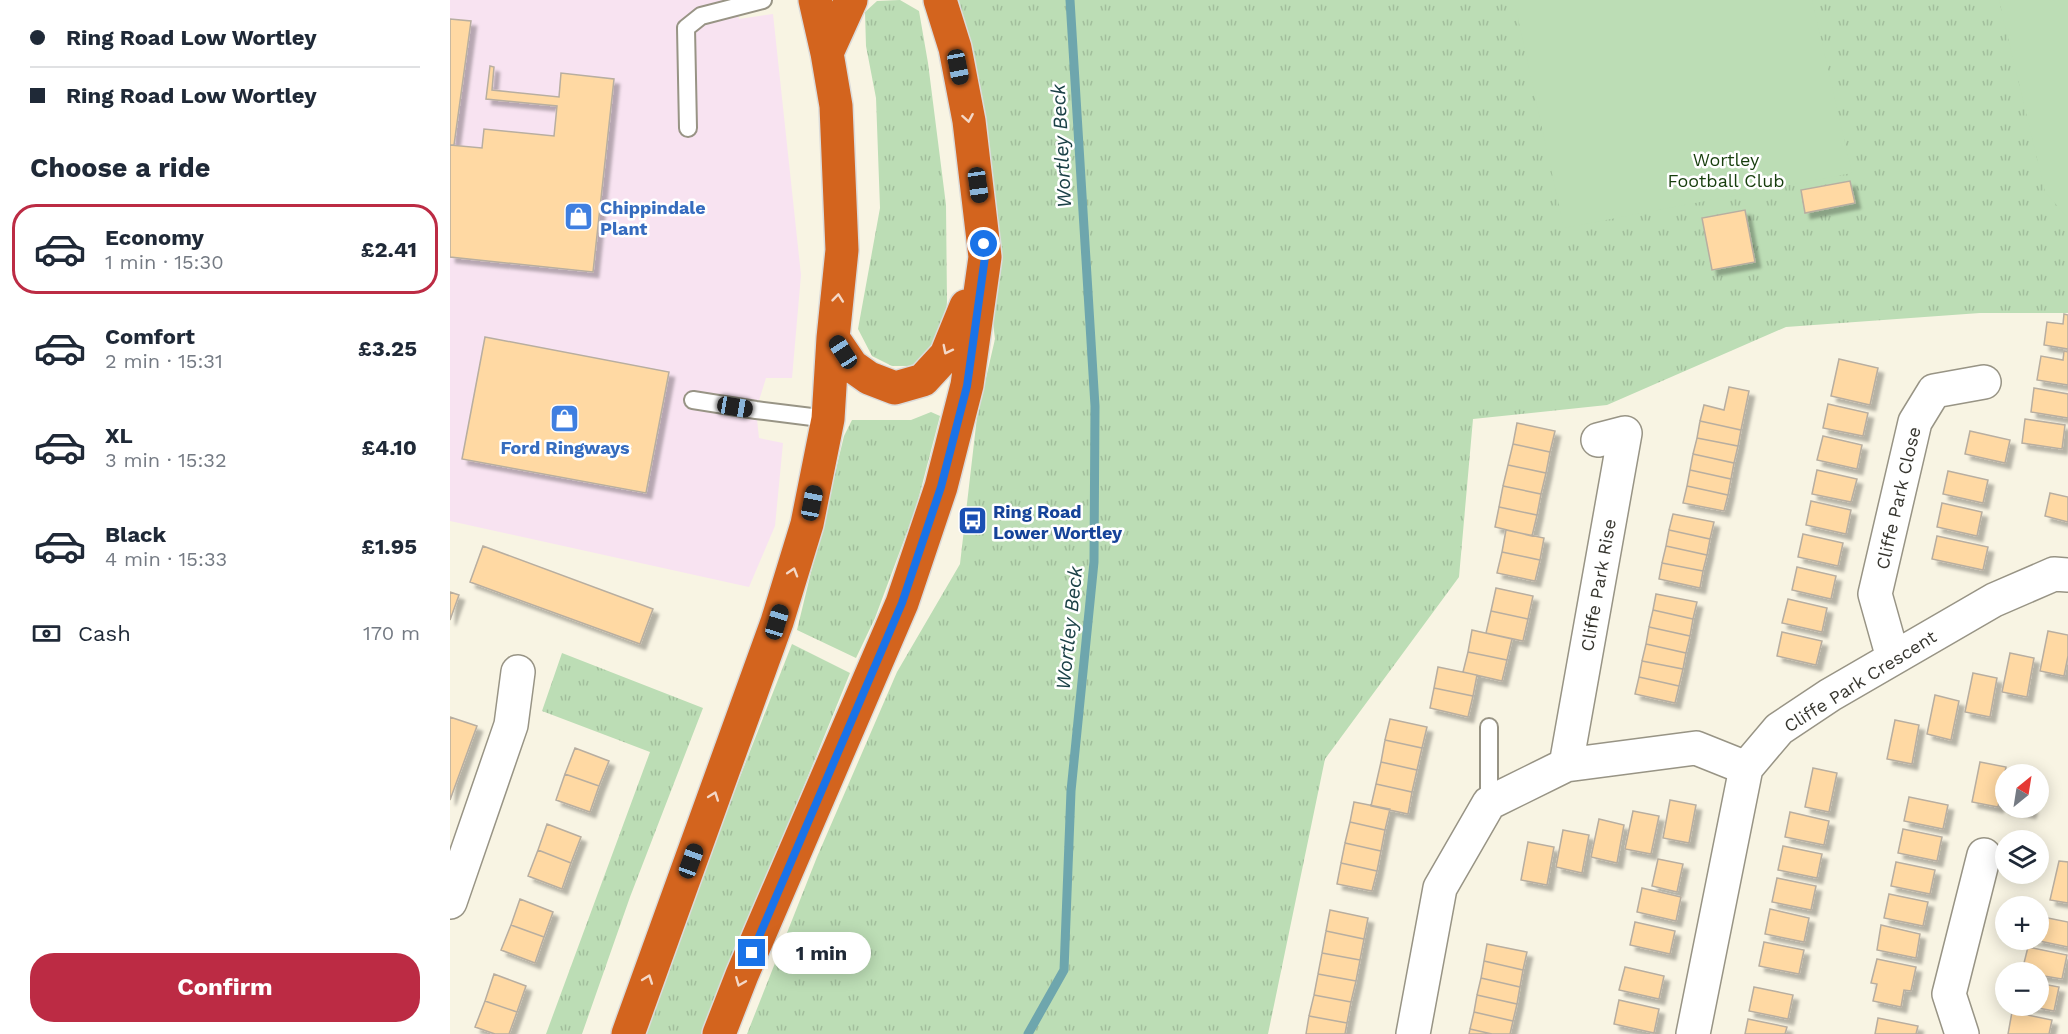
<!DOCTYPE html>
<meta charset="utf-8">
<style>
:root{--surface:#fff;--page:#f6f6f7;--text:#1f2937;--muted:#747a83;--line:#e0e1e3;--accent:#bc2b44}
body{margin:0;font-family:"Work Sans",sans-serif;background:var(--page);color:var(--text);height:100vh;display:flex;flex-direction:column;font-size:22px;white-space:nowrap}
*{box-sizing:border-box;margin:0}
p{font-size:20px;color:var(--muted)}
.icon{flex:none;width:33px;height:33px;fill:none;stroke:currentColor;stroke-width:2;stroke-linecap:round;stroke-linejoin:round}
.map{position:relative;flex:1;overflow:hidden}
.sheet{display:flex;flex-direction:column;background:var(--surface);width:450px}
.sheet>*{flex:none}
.banner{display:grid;align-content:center;height:132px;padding:0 30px;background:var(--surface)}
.needle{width:39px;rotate:30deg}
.buttons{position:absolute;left:1545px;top:764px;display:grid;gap:12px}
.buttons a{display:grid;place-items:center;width:54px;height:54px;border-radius:50%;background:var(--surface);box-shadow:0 3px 15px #0003;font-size:30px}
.end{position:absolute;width:27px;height:27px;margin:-14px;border:8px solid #1a73e8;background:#fff;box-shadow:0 0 0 3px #fff}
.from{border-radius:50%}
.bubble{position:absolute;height:42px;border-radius:21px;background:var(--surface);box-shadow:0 3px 15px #0003;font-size:20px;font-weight:700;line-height:42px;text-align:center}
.car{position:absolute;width:18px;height:36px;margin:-18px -9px;border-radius:8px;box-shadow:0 0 4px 2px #0007;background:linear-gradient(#222 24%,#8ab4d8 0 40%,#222 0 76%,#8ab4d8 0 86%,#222 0)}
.banner b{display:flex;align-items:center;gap:21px;height:57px;font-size:22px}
.banner b+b{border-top:2px solid var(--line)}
.banner i{width:15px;height:15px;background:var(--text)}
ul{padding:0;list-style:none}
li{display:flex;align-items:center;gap:18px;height:90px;margin:0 12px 9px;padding:0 18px;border:3px solid transparent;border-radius:24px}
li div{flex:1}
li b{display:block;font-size:22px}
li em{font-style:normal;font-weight:700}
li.current{border-color:var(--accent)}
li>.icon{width:54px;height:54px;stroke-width:1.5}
h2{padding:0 30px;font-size:27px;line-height:72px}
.pay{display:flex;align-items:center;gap:15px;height:66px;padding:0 30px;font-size:22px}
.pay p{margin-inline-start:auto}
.cta{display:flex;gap:12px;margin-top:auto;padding:12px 30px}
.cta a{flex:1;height:69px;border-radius:24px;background:var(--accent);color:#fff;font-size:24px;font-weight:700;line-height:69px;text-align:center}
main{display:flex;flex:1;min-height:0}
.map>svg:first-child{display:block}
</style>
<main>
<section class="sheet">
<div class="banner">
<b><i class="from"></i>Ring Road Low Wortley</b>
<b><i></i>Ring Road Low Wortley</b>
</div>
<h2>Choose a ride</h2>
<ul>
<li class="current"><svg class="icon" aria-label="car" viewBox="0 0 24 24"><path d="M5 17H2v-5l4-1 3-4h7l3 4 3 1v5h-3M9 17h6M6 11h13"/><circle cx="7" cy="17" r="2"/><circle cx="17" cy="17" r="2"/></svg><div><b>Economy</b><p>1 min · 15:30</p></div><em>£2.41</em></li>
<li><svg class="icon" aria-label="car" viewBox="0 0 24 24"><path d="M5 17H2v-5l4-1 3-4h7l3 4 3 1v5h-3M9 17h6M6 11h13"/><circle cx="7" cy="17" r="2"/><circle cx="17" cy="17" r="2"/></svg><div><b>Comfort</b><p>2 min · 15:31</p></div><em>£3.25</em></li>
<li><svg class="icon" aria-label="car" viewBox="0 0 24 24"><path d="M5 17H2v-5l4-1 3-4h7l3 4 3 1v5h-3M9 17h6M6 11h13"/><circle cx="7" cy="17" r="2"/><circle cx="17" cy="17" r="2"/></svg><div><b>XL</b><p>3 min · 15:32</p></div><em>£4.10</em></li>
<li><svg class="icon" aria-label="car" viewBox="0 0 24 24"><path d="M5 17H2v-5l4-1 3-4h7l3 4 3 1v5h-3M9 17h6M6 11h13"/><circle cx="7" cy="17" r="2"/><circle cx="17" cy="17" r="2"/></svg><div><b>Black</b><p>4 min · 15:33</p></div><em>£1.95</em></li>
</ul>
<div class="pay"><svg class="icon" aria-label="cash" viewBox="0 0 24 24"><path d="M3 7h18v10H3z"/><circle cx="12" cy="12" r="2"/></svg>Cash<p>170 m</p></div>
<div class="cta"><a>Confirm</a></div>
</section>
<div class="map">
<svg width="1618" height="1034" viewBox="0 0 1618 1034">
<defs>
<pattern id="grass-tufts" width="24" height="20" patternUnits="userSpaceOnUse" patternTransform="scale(1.5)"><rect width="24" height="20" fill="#bcddb5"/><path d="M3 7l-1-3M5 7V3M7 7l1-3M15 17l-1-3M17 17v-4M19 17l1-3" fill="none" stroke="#a2be9c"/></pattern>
<filter id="shadow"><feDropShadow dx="5.5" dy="5.5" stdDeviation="1.5" flood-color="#0004"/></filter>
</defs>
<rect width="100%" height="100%" fill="#f8f4e3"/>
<path fill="#f8e3f1" d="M0,0H286L289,19L323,14L351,275L342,378H316L306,410L309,438L333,443L325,526L299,587L0,521Z"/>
<path fill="url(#grass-tufts)" d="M450,0L469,11L478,63L496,205L497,302L495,324L482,353L464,366H442L422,356L408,329L430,208L426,98L416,46L415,12L427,1Z
M490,0H1618V313H1530L1336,327L1157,405L1023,419L1009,577L875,759L818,1034H297L367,857L447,672L510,564L527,417L545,339L535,257Z
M481,412L490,416L466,508L425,618L406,658L347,630L394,436L402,420H461Z
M342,644L400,673L253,1034H193L217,963Z
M112,653L253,708L180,897L132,1034H96L200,752L92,711Z"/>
<path fill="#bcddb5" d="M1064,0H1362L1402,173L1114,228Z
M1549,0H1618V218L1595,192Z"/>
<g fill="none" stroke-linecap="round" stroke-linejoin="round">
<path stroke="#6ea6ad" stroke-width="9" d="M578,1034L614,970L621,791L644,562L645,406L620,0"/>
</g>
<path fill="#ffd9a3" stroke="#b8aea0" stroke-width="1.5" filter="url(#shadow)" d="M0,19L21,21L4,145H0Z
M40,66L44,67L42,90L109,97L111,73L164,79L143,272L0,257V145L32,148L34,129L104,136L107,106L36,99Z
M1400,181L1405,203L1355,213L1351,190Z
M1295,210L1305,262L1262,270L1252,218Z
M1614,314L1618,315V349L1594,345L1597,322L1613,324Z
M35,337L219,372L196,493L12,459Z
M1614,351L1618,352V385L1587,380L1591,356L1613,360Z
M1389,359L1428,368L1420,405L1381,396Z
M1279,387L1299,391L1291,430L1250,421L1254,405L1274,410Z
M1584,388L1618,394V418L1581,412Z
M1378,404L1418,413L1413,436L1373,428Z
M1575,419L1615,425L1612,449L1572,443Z
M1250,421L1291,430L1288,446L1247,438Z
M1067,423L1105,431L1100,452L1063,444Z
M1520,431L1560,440L1555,463L1515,454Z
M1373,436L1412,445L1407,469L1367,460Z
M1247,438L1288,446L1284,463L1243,454Z
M1063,444L1100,452L1096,473L1058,465Z
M1243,454L1284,463L1281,479L1240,470Z
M1058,465L1096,473L1091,494L1053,486Z
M1240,470L1281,479L1278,495L1237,486Z
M1367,470L1407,479L1401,502L1362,494Z
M1498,471L1538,480L1533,503L1493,494Z
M1053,486L1091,494L1087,515L1049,507Z
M1237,486L1278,495L1274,511L1233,503Z
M1600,493L1618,497V522L1595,516Z
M1361,501L1401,510L1396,534L1356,525Z
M1492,503L1532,512L1527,536L1487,527Z
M1049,507L1087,515L1082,536L1045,527Z
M1223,514L1264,522L1260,539L1219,530Z
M1056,530L1094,538L1090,560L1052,552Z
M1219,530L1260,539L1257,555L1216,546Z
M1353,534L1393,543L1388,566L1348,557Z
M1487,536L1538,547L1533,570L1482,559Z
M33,546L203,609L190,644L20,582Z
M1216,546L1257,555L1253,571L1212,563Z
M1052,552L1090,560L1085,581L1047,573Z
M1212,563L1253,571L1250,588L1209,579Z
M1347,567L1386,576L1381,599L1342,590Z
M1046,588L1083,596L1078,619L1041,611Z
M0,592L9,595L0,620Z
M1206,594L1247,602L1243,619L1203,610Z
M1338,599L1377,608L1372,632L1332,623Z
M1203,610L1243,619L1240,636L1199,627Z
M1041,611L1078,619L1073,641L1036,633Z
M1199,627L1240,636L1236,653L1196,644Z
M1022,630L1062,639L1057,660L1018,652Z
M1598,631L1618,635V656L1614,676L1590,671Z
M1332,632L1372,641L1366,665L1327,656Z
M1196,644L1236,653L1233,669L1192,661Z
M1018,652L1057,660L1052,681L1013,672Z
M1560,653L1584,658L1577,697L1552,692Z
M1192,661L1233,669L1229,686L1189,677Z
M988,667L1027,675L1023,696L984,688Z
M1523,673L1547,678L1540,717L1515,712Z
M1189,677L1229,686L1225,703L1185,694Z
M984,688L1023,696L1018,717L980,708Z
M1485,695L1509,701L1501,740L1477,734Z
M0,717L27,726L0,800Z
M940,719L977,727L972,748L935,740Z
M1445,720L1469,725L1462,764L1437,759Z
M935,740L972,748L967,770L931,762Z
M125,748L159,761L149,786L115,774Z
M931,762L967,770L962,792L926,784Z
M1530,762L1556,767L1548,807L1522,802Z
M1363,768L1387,773L1379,812L1355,807Z
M1563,769L1587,774H1561Z
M115,774L149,786L140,812L106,800Z
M926,784L962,792L958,814L921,806Z
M1459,797L1498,805L1493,829L1454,821Z
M1220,800L1246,805L1239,843L1213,838Z
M904,802L940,809L935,830L900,822Z
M1556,803V807H1582L1580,813L1554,808Z
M1183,811L1209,816L1201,854L1175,849Z
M1340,812L1379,821L1374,845L1335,837Z
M1149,819L1174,825L1167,863L1141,857Z
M900,822L935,830L931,851L895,843Z
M97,824L131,837L121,863L88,850Z
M1453,829L1492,837L1487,861L1448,853Z
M1113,830L1139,835L1132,873L1106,867Z
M1078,842L1104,847L1097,885L1071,880Z
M895,843L931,851L927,871L891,863Z
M1333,846L1372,854L1367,878L1328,870Z
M88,850L121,863L112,889L78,876Z
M1208,859L1233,864L1227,892L1202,886Z
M1609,861L1618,862V903L1600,900Z
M1446,862L1485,870L1480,894L1441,886Z
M891,863L927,871L922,891L887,884Z
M1327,878L1366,886L1361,910L1322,902Z
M1192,888L1231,897L1226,921L1187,912Z
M1439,894L1478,902L1473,926L1434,918Z
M70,899L103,912L94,937L61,925Z
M1320,909L1359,918L1354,942L1315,934Z
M880,910L918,918L914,939L876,931Z
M1588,916L1618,922V947L1580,939H1588Z
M1185,922L1225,931L1220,954L1180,945Z
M61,925L94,937L85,963L51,950Z
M1431,925L1470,934L1466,958L1427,950Z
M876,931L914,939L910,960L872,953Z
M1314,942L1354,950L1349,974L1309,966Z
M1037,944L1077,952L1073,970L1034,961Z
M1578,947L1617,955L1612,979L1588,975V972L1572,971Z
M872,953L910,960L906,981L868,974Z
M1427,959L1466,967L1461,991L1454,990L1451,1007L1423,1001L1427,984L1421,983Z
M1034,961L1073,970L1070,987L1031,978Z
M1175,967L1214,976L1209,999L1169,990Z
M44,974L76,986L67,1012L35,1001Z
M868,974L906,981L901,1002L864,995Z
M1031,978L1070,987L1067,1004L1027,995Z
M1588,983L1609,987L1604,1011L1573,1005H1588Z
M1304,987L1343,995L1338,1019L1299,1011Z
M864,995L901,1002L897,1023L859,1016Z
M1027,995L1067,1004L1063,1021L1024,1012Z
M1169,1000L1209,1009L1204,1033L1164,1024Z
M35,1001L67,1012L59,1034H45L25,1027Z
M1024,1012L1063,1021L1060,1034H1042L1020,1029Z
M1562,1012L1602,1020L1599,1034H1558Z
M859,1016L897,1023L895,1034H856Z
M1428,1018L1468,1026L1466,1034H1425Z
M1298,1019L1337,1027L1335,1034H1295Z
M1020,1029L1042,1034H1019Z"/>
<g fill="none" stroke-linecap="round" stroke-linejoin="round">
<defs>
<path id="lane" d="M238,128L236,28L251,16L313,0
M243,400L306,410L378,419
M1039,803V727"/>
<path id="street" d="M1443,658L1425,594L1465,422L1484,391L1534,382
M1116,765L1175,433L1148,440
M0,902L61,725L68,672
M963,1034L990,888L1039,803L1116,765L1246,748L1296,768
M1243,1034L1296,768L1329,729L1380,695L1544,600L1604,574L1618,575
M1512,1034L1499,994L1534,855"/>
<path id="highway" d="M377,53L401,0
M383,338L402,366L419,378L445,388L473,380L496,355L516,306
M178,1034L327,622L357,524L378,419L383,338L392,250L386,106L377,53L365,0
M269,1034L292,975L452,603L491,487L517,385L535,257L519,121L505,48L490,0"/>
</defs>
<use href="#lane" stroke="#989485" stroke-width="20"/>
<use href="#street" stroke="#989485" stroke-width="36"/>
<use href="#highway" stroke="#dbdbda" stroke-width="36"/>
<use href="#lane" stroke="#fff" stroke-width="16"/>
<use href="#street" stroke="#fff" stroke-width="33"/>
<use href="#highway" stroke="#d3641e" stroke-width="33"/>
</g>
<defs><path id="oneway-chevron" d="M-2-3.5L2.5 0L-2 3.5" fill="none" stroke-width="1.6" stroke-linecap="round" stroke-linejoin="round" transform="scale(1.5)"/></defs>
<g stroke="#f4d8c7">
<use href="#oneway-chevron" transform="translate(518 118) rotate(80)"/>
<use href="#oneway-chevron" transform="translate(388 298) rotate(-84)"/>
<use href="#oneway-chevron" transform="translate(497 350) rotate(117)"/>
<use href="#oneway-chevron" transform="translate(343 572) rotate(-73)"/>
<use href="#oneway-chevron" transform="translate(264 796) rotate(-70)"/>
<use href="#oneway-chevron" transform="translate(198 979) rotate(-70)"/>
<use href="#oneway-chevron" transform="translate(290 982) rotate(112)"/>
</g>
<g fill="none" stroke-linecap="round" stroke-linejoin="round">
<path stroke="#1a73e8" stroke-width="8" d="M302,953L452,603L491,487L517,386L535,257L534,244"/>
</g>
<defs>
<symbol id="shop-square" viewBox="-11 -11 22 22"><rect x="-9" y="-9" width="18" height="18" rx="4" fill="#3f7fe0" stroke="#fff"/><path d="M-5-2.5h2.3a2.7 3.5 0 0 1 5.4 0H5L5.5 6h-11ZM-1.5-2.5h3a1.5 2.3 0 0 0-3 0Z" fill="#fff"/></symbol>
<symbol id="bus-square" viewBox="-11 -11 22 22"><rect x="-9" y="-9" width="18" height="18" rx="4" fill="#1a4fb4" stroke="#fff"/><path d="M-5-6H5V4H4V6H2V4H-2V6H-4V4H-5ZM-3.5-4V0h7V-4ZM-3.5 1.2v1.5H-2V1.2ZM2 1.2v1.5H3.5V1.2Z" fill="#fff"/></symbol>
</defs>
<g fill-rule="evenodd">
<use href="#shop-square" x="112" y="200" width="33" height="33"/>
<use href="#shop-square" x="98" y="402" width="33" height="33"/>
<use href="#bus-square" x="506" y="504" width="33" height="33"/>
</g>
<g text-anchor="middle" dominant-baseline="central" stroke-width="5" stroke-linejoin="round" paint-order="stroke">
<g font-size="18" fill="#173e0d" stroke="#fff">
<text x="1276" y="159">Wortley<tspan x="1276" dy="21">Football Club</tspan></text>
</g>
<g font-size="18" font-weight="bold" fill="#366cbe" stroke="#fff" text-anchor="start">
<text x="150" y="207">Chippindale<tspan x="150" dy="21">Plant</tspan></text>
<text x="115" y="447" text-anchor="middle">Ford Ringways</text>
</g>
<g font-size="18" fill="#383730" stroke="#fff">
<text transform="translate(1448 498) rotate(-77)">Cliffe Park Close</text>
<text transform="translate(1148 585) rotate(-80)">Cliffe Park Rise</text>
<text transform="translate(1410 681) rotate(-32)">Cliffe Park Crescent</text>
</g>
<g font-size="18" font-weight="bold" fill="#164399" stroke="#fff" text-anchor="start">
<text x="543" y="511">Ring Road<tspan x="543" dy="21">Lower Wortley</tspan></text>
</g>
<g font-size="20" font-style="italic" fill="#1b4147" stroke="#fff">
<text transform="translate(611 146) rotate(-93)">Wortley Beck</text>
<text transform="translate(619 628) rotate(-84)">Wortley Beck</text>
</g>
</g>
</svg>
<div class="buttons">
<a><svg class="needle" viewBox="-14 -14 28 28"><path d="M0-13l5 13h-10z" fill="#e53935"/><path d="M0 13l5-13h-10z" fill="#747a83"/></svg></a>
<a><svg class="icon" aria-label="layers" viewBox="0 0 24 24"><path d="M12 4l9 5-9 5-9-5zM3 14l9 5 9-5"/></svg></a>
<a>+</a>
<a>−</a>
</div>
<i class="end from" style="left:534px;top:244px"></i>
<i class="end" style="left:302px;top:953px"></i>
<div class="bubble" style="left:322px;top:932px;width:99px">1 min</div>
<i class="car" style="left:508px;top:67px;rotate:169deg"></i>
<i class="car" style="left:528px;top:185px;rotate:172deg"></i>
<i class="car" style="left:393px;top:352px;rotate:327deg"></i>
<i class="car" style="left:285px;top:407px;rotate:100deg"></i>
<i class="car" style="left:362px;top:503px;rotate:11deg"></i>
<i class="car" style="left:327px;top:622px;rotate:17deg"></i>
<i class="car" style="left:241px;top:861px;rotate:20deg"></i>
</div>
</main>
